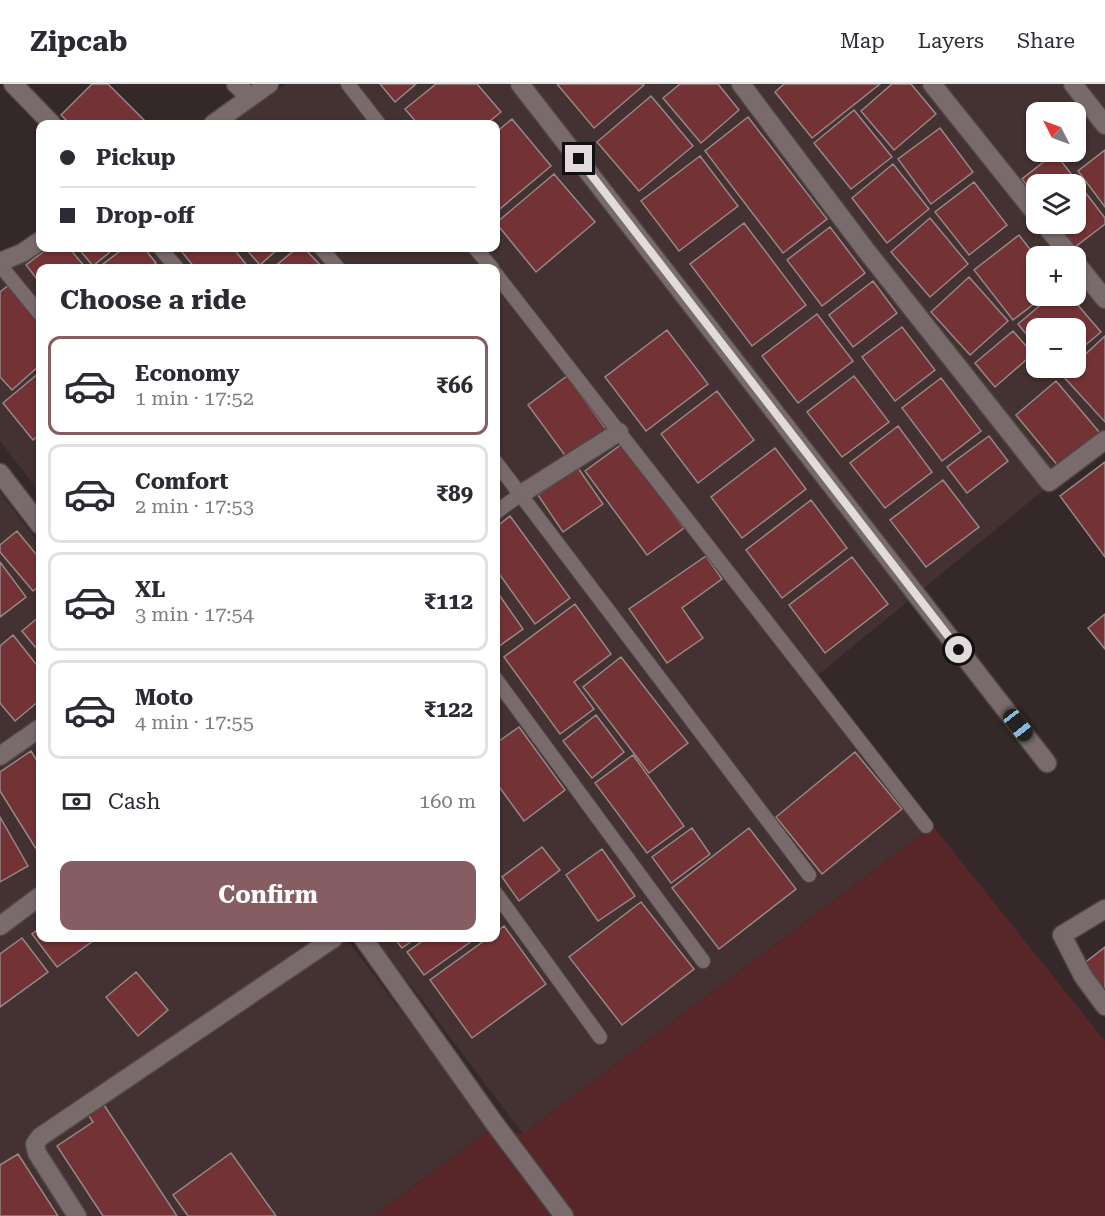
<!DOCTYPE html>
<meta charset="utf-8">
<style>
:root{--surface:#fff;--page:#f7f7f7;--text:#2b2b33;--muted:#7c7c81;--line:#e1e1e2;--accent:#865d62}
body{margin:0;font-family:"Roboto Serif",serif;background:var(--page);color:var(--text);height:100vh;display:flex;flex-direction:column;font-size:22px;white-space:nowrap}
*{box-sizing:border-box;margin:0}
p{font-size:20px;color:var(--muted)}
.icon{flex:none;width:33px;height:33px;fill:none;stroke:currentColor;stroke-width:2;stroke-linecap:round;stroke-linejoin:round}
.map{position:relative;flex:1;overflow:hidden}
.drawer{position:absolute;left:36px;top:180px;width:464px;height:678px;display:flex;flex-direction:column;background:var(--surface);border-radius:12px;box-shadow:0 2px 4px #0004}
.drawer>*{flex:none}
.top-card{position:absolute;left:36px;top:36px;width:464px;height:132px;border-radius:12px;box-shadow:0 2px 4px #0004;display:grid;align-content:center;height:132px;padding:0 24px;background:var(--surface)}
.needle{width:39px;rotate:312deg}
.buttons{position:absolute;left:1026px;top:18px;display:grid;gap:12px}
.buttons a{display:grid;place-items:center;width:60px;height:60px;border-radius:12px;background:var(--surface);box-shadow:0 2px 4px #0004;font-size:30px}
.end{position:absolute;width:27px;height:27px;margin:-14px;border:8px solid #e3dbdb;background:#111;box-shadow:0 0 0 3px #111}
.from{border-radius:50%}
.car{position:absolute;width:18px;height:36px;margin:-18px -9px;border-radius:8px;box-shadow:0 0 4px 2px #0007;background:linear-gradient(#222 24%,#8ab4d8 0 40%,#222 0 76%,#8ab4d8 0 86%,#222 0)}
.top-card b{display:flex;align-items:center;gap:21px;height:57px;font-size:22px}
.top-card b+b{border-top:2px solid var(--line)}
.top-card i{width:15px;height:15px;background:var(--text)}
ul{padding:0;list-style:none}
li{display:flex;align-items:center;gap:18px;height:99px;margin:0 12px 9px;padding:0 12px;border:3px solid var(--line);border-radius:12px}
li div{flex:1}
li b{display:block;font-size:22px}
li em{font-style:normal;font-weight:700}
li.current{border-color:var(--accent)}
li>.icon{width:54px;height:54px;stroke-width:1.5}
h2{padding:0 24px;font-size:27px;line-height:72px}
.pay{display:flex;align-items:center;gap:15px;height:66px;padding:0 24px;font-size:22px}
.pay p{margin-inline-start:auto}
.button{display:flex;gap:12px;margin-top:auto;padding:12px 24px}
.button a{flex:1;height:69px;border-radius:12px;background:var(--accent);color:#fff;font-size:24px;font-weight:700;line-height:69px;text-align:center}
header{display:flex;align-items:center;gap:36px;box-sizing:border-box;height:84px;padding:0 30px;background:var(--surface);border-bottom:2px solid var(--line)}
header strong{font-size:28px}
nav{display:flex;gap:33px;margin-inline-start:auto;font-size:21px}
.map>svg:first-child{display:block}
</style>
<header>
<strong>Zipcab</strong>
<nav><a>Map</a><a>Layers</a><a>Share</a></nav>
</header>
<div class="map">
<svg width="1105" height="1132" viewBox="0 0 1105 1132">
<rect width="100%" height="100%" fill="#342828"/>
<path fill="#443131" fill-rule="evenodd" d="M286,0H1105V356L812,596L933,742L523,1050L375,854H495V184H40V409L0,357V173L40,164H495V40H224ZM1036,28H1076V68H1036ZM1036,100H1076V140H1036ZM1036,172H1076V212H1036ZM1036,244H1076V284H1036Z
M0,408L40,461V854H346L490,1045L373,1132H0Z"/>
<path fill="#582528" d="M933,742L1105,957V1132H373L490,1045L523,1050Z"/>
<path fill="#733336" stroke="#968787" stroke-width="1.5" d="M92,0H108L148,40H70L61,31Z
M380,0H416L395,18Z
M436,0H477L501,28L486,40H418L405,25Z
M557,0H643L644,1L594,44Z
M680,0H718L739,26L701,59L663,14Z
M784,0H880L812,54L775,8Z
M892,0H911L936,30L894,66L861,27Z
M651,12L693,62L639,107L597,58Z
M854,26L892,73L851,105L814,59Z
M748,33L827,135L783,169L705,67Z
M512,35L551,82L495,129V49Z
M940,44L973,88L931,120L898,75Z
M1105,66V123L1078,87Z
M1055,69L1105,134V140L1075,163L1056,140H1076V100H1036V114L1022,95Z
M700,72L738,122L679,167L641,117Z
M893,80L929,125L887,159L852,114Z
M554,90L595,138L536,188L496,139Z
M974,98L1007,141L969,171L935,128Z
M930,134L968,180L930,213L891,168Z
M744,139L806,221L752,262L690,180Z
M830,143L865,189L822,222L787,176Z
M1019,151L1036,173V212H1044L1013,236L974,186Z
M48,164H69L86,184H40V199L26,181Z
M78,164H115L93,182Z
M124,164H144L156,179L150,184H98Z
M188,164H233L249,184H195L182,168Z
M245,164H279L260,181Z
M297,164H304L323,184H273Z
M969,193L1008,237L970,271L931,228Z
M873,197L897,229L853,263L829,231Z
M9,201L40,238V281L12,306L0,293V208Z
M1051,212H1070L1101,248L1076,269V244H1036V262L1018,240Z
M817,230L853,277L798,319L762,272Z
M902,243L935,286L895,317L862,273Z
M667,246L708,300L646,347L605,293Z
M1013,247L1033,270L995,303L975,279Z
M1105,252V338L1062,291L1071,284H1076V279Z
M40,288V350L33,356L3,319Z
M567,292L606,345L567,374L528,321Z
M854,292L889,338L842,373L807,328Z
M941,294L981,347L942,377L902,324Z
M1056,297L1100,349L1059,383L1016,331Z
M717,307L754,356L698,399L661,350Z
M898,342L932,388L885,424L850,379Z
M989,352L1008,377L967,409L947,383Z
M622,360L684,444L647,471L585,387Z
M775,364L806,405L742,454L711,413Z
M1105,378V473L1060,412Z
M578,384L603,420L563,448L538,411Z
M943,396L979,443L926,483L890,436Z
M811,416L847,464L782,514L746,466Z
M510,432L570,514L535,540L495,484V444Z
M17,447L40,475V501L33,507L0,468V461Z
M706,472L722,495L682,524L703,554L667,579L629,525Z
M852,473L888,520L825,569L789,521Z
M0,478L26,513L0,533Z
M495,505L523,545L495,565Z
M575,520L611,570L574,598L594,625L560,650L504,573Z
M1105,530V565L1088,544Z
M40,532V569L22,547Z
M13,551L40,585V616L15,637L0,619V562Z
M621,573L688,659L649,689L583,603Z
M596,631L624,668L592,694L563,657Z
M519,643L565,706L524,737L495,697V660Z
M31,667L40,682V767L38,768L0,707V688Z
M855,668L902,725L822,790L776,733Z
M633,671L684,742L647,769L595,699Z
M0,733L28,782L0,798Z
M692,744L710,770L671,799L652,773Z
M749,744L796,805L719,865L672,804Z
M542,763L560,786L519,817L502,793Z
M602,765L635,812L598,837L566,791Z
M641,818L694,885L622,941L569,873Z
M504,842L546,900L472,954L430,896L488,854H495V849Z
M40,844V854H97L57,883L32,850Z
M22,854L48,888L0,923V870Z
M394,854H416L402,864Z
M427,854H476L424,891L407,868Z
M1105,863V911L1082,881Z
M136,888L168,926L138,952L106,913Z
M102,1018L177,1132H103L57,1062L93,1038L87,1029Z
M231,1069L276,1132H188L173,1111Z
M18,1070L58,1132H0V1081Z"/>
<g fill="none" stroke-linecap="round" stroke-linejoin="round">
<defs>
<path id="lane" d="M348,0L379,40
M160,164L177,184
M321,164L338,184
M475,164L492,184
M0,181L40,230
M495,189L926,742
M495,377L809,791
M495,429L521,410
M495,594L703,877
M495,808L600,953"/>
<path id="street" d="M13,0L52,40
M236,0L250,13
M520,0L1047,679
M741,0L865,165L1049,398L1105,356
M932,0L1036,130
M1073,0L1105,41
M213,40L269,0
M1044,140L1071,172
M0,178L22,169L40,157
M1076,179L1105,215
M0,389L40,441
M521,410L619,348
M0,672L40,644
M1105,825L1062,851L1083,892L1105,922
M0,842L40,812
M363,854L495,1040L564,1132
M77,1132L37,1069L35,1060L40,1053L334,854"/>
</defs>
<use href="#lane" stroke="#4f4645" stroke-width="16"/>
<use href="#street" stroke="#4f4645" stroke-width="21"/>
<use href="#lane" stroke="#796b6b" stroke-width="14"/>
<use href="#street" stroke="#796b6b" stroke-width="18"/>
</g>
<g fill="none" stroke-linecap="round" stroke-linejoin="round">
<path stroke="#e3dbdb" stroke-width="8" d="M579,75L959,566"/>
</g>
</svg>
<div class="buttons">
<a><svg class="needle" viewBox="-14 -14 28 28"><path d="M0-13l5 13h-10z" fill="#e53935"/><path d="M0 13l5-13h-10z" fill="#7c7c81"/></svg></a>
<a><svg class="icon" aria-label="layers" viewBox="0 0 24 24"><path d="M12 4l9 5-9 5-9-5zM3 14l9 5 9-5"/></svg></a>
<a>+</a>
<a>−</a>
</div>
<i class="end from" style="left:959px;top:566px"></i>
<i class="end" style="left:579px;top:75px"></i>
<i class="car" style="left:1018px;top:641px;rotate:142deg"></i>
<div class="top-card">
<b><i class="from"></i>Pickup</b>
<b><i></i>Drop-off</b>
</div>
<section class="drawer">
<h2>Choose a ride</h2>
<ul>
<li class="current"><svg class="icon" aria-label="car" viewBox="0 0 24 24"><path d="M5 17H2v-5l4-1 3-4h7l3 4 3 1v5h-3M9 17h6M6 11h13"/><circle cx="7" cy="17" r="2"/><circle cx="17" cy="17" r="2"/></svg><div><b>Economy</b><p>1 min · 17:52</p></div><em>₹66</em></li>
<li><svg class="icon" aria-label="car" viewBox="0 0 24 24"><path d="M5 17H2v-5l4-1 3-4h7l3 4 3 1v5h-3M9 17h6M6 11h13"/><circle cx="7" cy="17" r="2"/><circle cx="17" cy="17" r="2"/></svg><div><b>Comfort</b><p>2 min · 17:53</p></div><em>₹89</em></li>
<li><svg class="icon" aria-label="car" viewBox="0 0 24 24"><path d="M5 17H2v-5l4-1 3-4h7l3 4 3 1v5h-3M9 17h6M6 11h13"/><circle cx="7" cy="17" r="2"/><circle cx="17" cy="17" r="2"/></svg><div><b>XL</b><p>3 min · 17:54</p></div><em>₹112</em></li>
<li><svg class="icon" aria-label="car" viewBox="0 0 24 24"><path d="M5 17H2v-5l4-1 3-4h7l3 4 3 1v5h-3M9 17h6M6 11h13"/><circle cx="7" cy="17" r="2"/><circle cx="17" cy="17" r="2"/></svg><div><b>Moto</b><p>4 min · 17:55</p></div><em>₹122</em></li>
</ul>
<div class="pay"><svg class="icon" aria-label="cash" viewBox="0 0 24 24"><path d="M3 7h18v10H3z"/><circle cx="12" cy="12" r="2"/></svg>Cash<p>160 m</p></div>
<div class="button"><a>Confirm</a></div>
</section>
</div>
